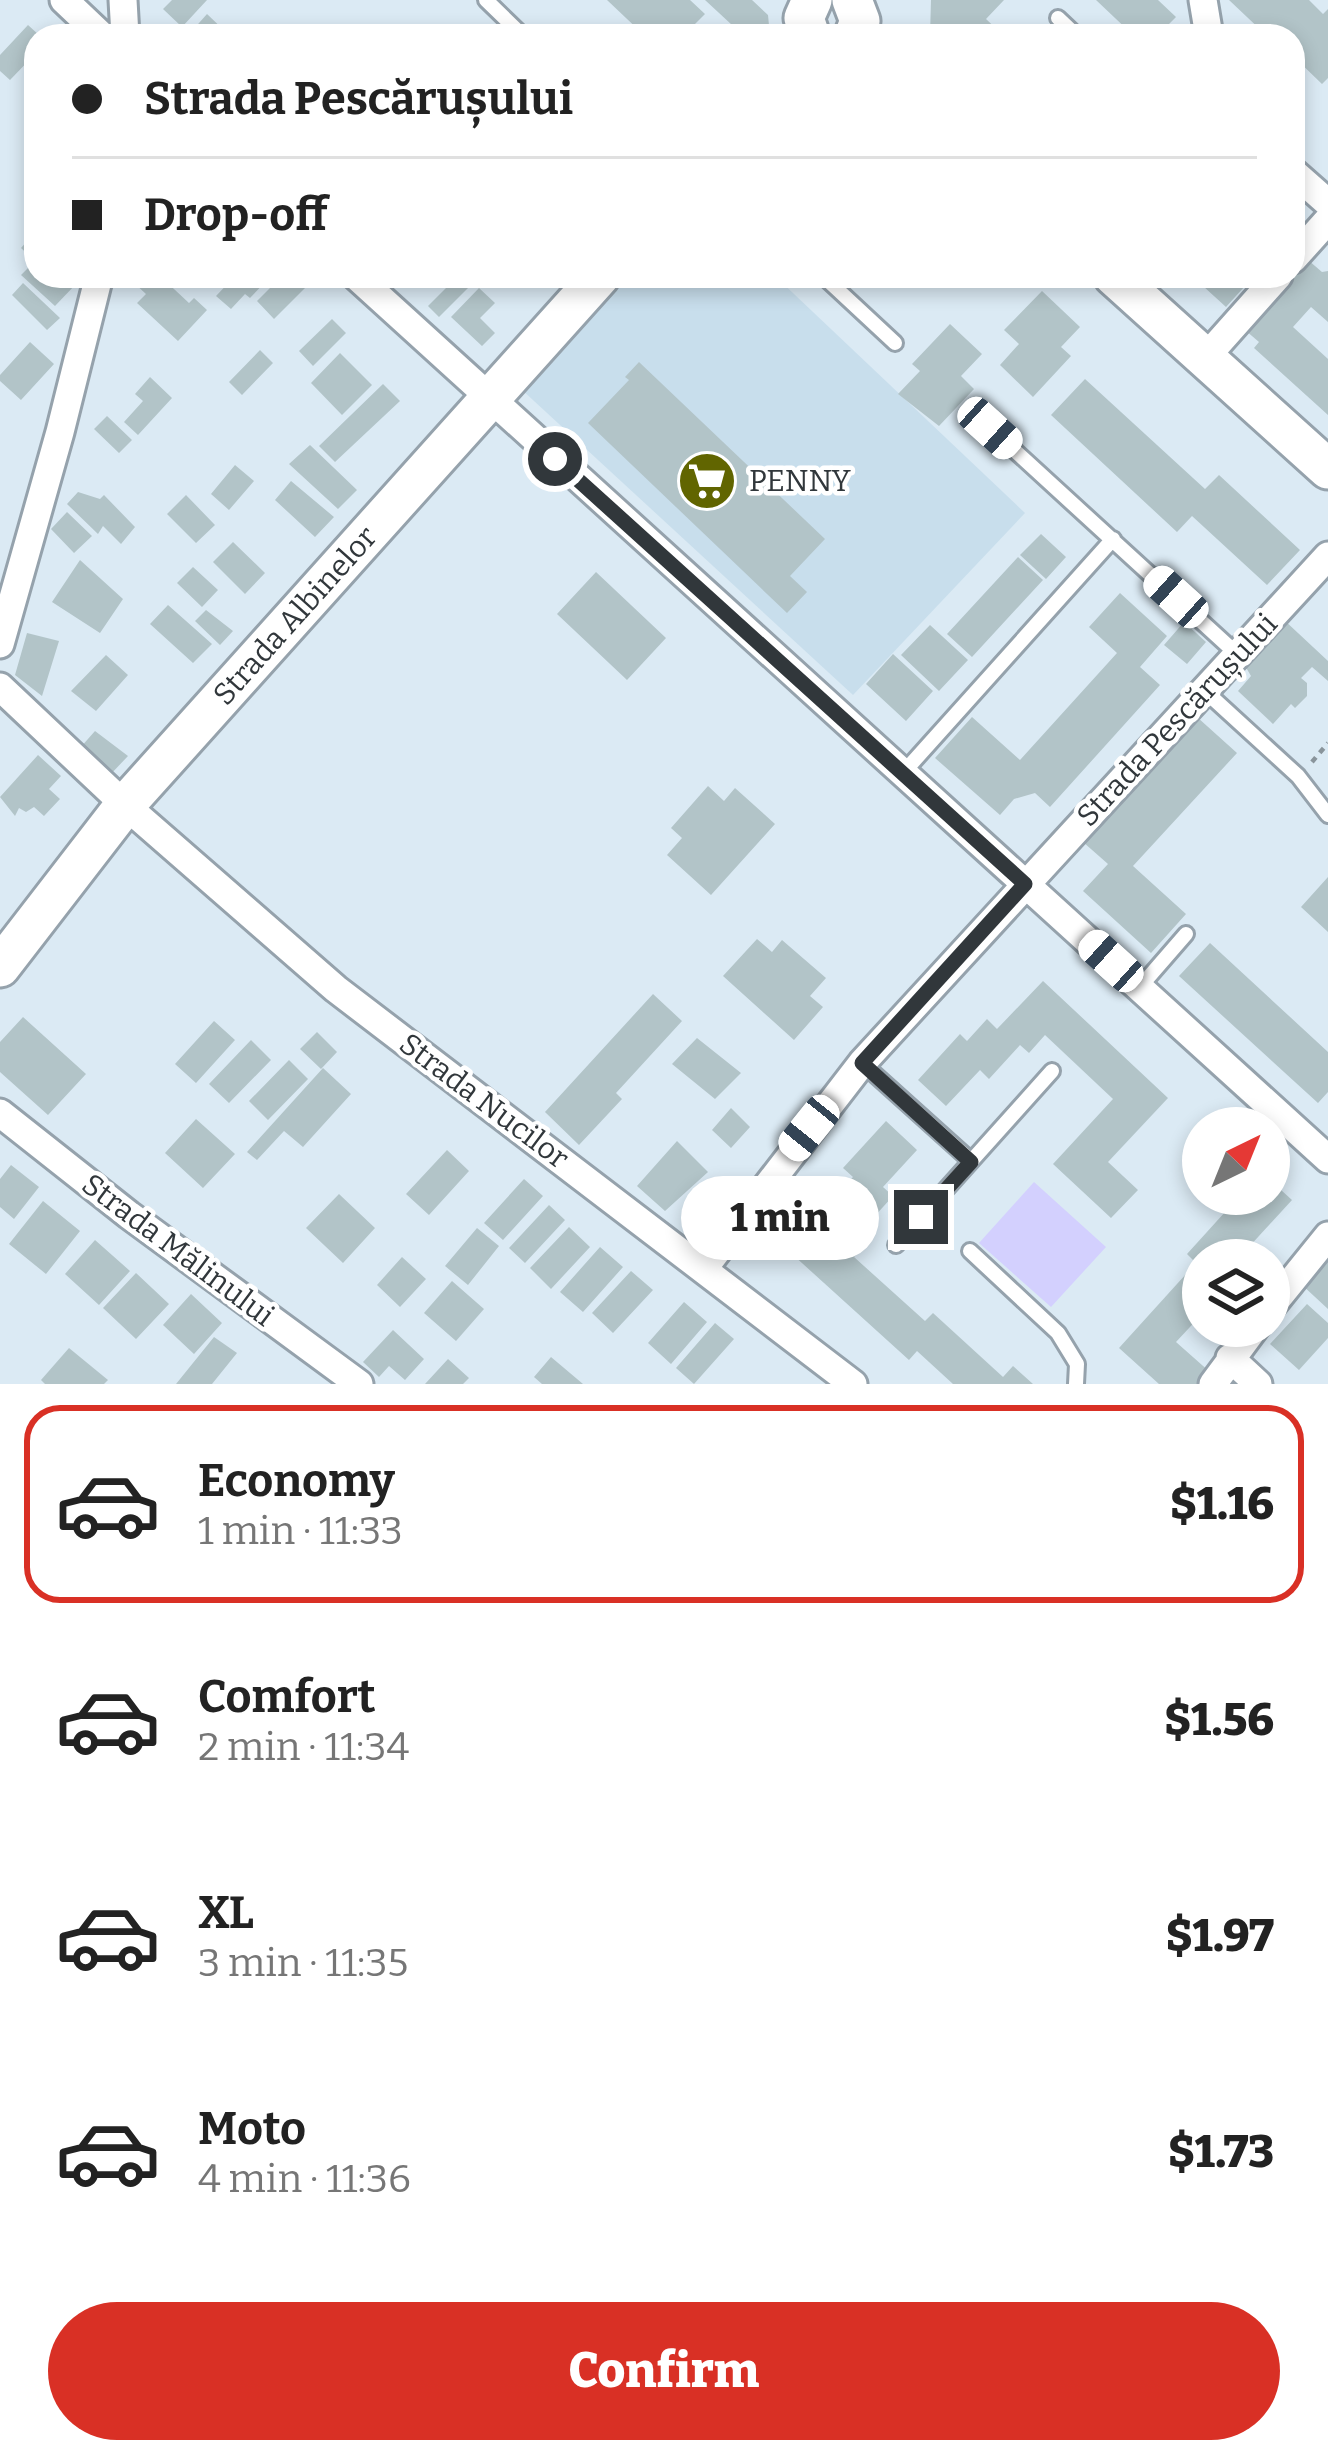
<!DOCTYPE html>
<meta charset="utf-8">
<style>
:root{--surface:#fff;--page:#f2f2f2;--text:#222;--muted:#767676;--line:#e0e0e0;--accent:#d93025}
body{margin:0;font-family:Bitter,serif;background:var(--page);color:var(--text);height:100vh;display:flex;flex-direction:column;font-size:45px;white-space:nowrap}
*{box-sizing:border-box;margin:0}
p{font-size:39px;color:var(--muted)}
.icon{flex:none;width:66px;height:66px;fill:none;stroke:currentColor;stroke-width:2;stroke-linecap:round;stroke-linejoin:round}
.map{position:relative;height:1384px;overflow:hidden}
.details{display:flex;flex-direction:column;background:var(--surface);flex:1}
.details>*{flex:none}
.banner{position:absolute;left:24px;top:24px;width:1281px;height:264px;border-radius:36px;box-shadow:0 6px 18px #0003;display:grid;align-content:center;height:264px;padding:0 48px;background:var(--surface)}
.needle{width:78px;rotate:43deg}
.tools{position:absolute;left:1182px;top:1107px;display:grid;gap:24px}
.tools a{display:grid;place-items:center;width:108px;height:108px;border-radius:50%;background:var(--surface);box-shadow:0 6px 18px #0003;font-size:60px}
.end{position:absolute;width:54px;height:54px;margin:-27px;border:15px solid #31373b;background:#fff;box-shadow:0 0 0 6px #fff}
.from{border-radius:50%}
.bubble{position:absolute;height:84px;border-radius:42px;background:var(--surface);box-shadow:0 6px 18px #0003;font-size:39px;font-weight:800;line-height:84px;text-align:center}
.car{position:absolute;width:36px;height:72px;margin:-36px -18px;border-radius:15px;box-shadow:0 0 9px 3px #0007;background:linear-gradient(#fff 24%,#345 0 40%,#fff 0 76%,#345 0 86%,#fff 0)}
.banner b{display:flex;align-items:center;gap:42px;height:114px;font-size:45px}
.banner b+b{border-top:3px solid var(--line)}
.banner i{width:30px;height:30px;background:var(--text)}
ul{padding:21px 0 0;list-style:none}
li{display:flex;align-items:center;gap:36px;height:198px;margin:0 24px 18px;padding:0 24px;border:6px solid transparent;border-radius:36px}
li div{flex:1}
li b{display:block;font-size:45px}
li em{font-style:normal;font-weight:800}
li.selected{border-color:var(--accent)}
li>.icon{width:108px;height:108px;stroke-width:1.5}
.primary-button{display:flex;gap:24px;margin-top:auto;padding:24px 48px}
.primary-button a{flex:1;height:138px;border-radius:72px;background:var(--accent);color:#fff;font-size:48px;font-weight:800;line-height:138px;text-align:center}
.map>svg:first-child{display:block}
</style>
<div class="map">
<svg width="1328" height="1384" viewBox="0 0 1328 1384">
<rect width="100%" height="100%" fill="#dbeaf4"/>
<path fill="#c8deec" d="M627,276H775L1025,513L853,695L521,389Z"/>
<path fill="#d3d0fe" d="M1034,1182L1106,1247L1051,1307L979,1243Z"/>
<path fill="#b2c4c8" d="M172,0H207L182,27L163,9Z
M607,0H690L705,14L689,30V36H645Z
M705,0H752L768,15L770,36H722L732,25Z
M931,0H1004L986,19L1004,36H930Z
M1096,0H1158L1176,17L1169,24L1181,36H1134Z
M1229,0H1309L1323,14L1328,9V78L1322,84L1293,56V36H1283L1274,27L1266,35Z
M207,14L230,36H195L191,32Z
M28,25L40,36H36V53L10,80L0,71V55Z
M36,231V276H67L76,284L55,306L21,275L35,261L21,248Z
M1308,260L1322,272L1328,271V322L1311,307L1293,327L1328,359V415L1254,348L1259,342L1245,330Z
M138,276H160L189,303L194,298L207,310L178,341L137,303L146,294L133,282Z
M235,276H271L250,298L245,294L231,309L216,296Z
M282,276H299L308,285L274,319L257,301Z
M443,276H472L476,280L439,317L428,306L446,288L439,280Z
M1192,276H1254L1226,307Z
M23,283L60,318L47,330L12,295Z
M479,288L495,303L480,318L495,333L482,346L451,317Z
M1042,291L1080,327L1061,347L1071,356L1033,397L1000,365L1019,344L1004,330Z
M332,319L346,333L313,366L299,351Z
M950,324L982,354L961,376L974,389L939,426L898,394L920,371L912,364Z
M30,342L54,364L21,400L0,381V375Z
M260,350L273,363L242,395L229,382Z
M340,353L372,385L342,415L311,383Z
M639,362L825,539L790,576L807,592L787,613L588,423L629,380L625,377Z
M150,377L172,398L138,435L124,422L143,401L135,394Z
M1085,379L1205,489L1219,475L1300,550L1267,585L1192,516L1177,532L1051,415Z
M383,384L400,401L335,462L319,446Z
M107,416L132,440L119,453L94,429Z
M310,445L357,490L338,509L289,464Z
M235,465L254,481L229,510L211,494Z
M291,481L334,517L315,537L275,500Z
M78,492L100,499L104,495L135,527L121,544L103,526L98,534L67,504Z
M186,495L215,525L196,543L167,514Z
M67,512L92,536L74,553L51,529Z
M1041,534L1066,557L1046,579L1020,555Z
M233,542L265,573L245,594L213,562Z
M1018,557L1043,580L972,657L947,634Z
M80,560L123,599L100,633L52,602Z
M193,567L218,590L202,607L177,583Z
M596,572L666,638L627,680L557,614Z
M1120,593L1167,636L1140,667L1160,685L1050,807L1035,793L1014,799L1000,815L935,758L972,717L1020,760L1117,653L1089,627Z
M168,605L212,644L193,663L150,624Z
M206,610L233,631L220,645L195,621Z
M1283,619L1328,661V681L1312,667L1301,678L1307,683V696L1295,708L1291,704L1273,724L1238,691L1251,676L1244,664Z
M1184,622L1206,642L1187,664L1164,645Z
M930,625L968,660L939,691L901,655Z
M27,633L59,641L42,696L15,675Z
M893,654L933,691L906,721L866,684Z
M106,655L128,675L96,711L71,691Z
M1197,717L1237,753L1133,866L1186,914L1151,953L1083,891L1108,864L1083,842Z
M95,731L128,756L109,776L80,748Z
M38,755L61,776L49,789L60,799L44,816L34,807L26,812L19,808L15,816L0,797Z
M708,786L724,801L735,788L775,824L711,895L667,855L682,838L671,828Z
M1328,877V932L1301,907Z
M757,939L772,952L782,940L826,978L810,996L823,1007L794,1040L723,976Z
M1210,943L1328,1052V1092L1318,1103L1179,976Z
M1043,981L1168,1098L1108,1162L1138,1190L1111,1218L1053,1164L1113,1099L1045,1035L1029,1053L1020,1045L989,1079L980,1070L946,1106L918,1080L960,1034L967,1041L987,1019L997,1029Z
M653,994L682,1021L616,1093L622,1099L579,1145L545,1112Z
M23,1017L86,1074L48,1115L0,1072V1042Z
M214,1021L235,1040L196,1083L175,1064Z
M317,1032L337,1052L321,1069L300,1049Z
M697,1038L741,1073L715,1099L672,1064Z
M251,1040L271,1060L229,1103L209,1084Z
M289,1060L308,1079L268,1120L249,1101Z
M323,1068L351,1094L303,1147L284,1131L257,1160L247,1152Z
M731,1108L750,1127L731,1148L712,1130Z
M196,1119L235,1154L203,1188L165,1153Z
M886,1121L917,1150L883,1187L893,1196L863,1229L871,1237L854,1257L925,1321L933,1313L1003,1377L1013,1366L1033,1384H953L917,1351L909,1360L792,1254L838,1203L833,1198L853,1177L843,1168Z
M677,1141L708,1172L665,1211L637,1186Z
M447,1150L469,1171L429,1215L406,1194Z
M11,1165L39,1187L14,1219L0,1207V1179Z
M524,1179L543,1196L503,1240L484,1223Z
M1269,1179L1292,1200L1237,1260H1203V1313L1176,1342L1211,1373L1201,1384H1159L1119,1348L1196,1263L1187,1254L1235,1201L1227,1194H1269Z
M339,1194L375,1228L343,1263L306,1228Z
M43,1201L80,1231L46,1274L9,1244Z
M549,1205L565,1220L525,1263L509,1248Z
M569,1227L590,1247L551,1289L530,1268Z
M477,1228L499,1246L468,1285L445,1266Z
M95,1240L130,1271L99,1305L65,1274Z
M600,1247L623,1267L583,1312L560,1292Z
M1328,1255V1309L1301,1284Z
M402,1257L426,1279L400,1307L377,1285Z
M631,1271L653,1290L613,1333L592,1313Z
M136,1273L169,1304L136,1339L103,1308Z
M452,1281L484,1309L456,1341L424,1313Z
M191,1294L222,1323L194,1354L163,1325Z
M684,1302L707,1322L671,1364L648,1343Z
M1307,1304L1328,1323V1338L1299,1370L1270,1344Z
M715,1323L734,1339L694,1384L676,1368Z
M393,1330L424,1359L405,1380L389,1366L379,1377L363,1362Z
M214,1337L237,1353L212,1384H176Z
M69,1348L108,1380L104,1384H45L41,1380Z
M551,1357L583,1384H542L534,1377Z
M448,1359L469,1378L463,1384H425Z"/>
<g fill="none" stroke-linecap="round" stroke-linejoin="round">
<defs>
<path id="lane" d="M486,0L523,36
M1058,18L1077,36
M823,276L895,343
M990,428L1238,655
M1205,691L1298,776L1328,815
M903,773L1113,539
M1140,987L1186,934
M862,1063L971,1161
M896,1245L1052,1071
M970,1251L1058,1333L1077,1364L1076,1384"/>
<path id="street" d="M64,0L102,36
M123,0L125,36
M1203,0L1209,36
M1293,172L1328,203
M1293,259L1328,220
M356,276L1328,1159
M1205,358L1278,276
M0,644L60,432L99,276
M0,687L125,805L336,989L853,1384
M0,1113L129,1215L359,1384
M704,1268L862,1063L1328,556
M1269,1309L1328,1236
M1230,1358L1258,1384
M1213,1384L1256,1326"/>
<g id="secondary">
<path d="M852,0L860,21L854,36"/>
<path d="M810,36L804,18L812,0"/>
<path d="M1114,276L1328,469"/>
<path id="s1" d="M0,967L125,805L600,276"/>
</g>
</defs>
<use href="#lane" stroke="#95a2ac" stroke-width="20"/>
<use href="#street" stroke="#95a2ac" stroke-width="33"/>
<use href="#secondary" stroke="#95a2ac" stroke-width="45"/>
<path stroke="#89949b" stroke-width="4.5" stroke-dasharray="6 6" stroke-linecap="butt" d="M1312,762L1328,743"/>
<use href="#lane" stroke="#fff" stroke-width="14"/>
<use href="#street" stroke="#fff" stroke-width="27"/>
<use href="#secondary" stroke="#fff" stroke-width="39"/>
</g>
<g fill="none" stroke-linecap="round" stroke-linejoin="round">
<path stroke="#31373b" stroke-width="15" d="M555,459L1025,884L862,1063L971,1162L921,1217"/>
</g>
<defs>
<symbol id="supermarket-disc" viewBox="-11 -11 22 22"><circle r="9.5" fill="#616500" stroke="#fff"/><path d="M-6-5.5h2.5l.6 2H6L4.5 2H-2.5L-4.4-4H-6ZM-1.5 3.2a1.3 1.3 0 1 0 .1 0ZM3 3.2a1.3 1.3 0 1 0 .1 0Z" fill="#fff"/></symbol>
</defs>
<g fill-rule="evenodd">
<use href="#supermarket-disc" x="674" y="448" width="66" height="66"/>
</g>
<g text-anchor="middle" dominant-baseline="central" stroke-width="9" stroke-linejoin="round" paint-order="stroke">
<g font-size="30" fill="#31373b" stroke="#fff" text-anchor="start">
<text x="749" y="481">PENNY</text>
</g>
<g font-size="30" fill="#31373b" stroke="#fff">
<text stroke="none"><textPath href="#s1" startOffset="459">Strada Albinelor</textPath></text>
<text transform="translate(1177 720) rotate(-47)">Strada Pescărușului</text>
<text transform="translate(484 1101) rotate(37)">Strada Nucilor</text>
<text transform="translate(178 1250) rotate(37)">Strada Mălinului</text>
</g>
</g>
</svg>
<div class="tools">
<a><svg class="needle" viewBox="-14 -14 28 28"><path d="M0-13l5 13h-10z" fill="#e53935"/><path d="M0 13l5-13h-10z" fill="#767676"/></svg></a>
<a><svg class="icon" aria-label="layers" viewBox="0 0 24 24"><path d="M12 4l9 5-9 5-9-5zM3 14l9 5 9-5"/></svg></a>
</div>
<i class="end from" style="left:555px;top:459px"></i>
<i class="end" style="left:921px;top:1217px"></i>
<div class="bubble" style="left:681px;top:1176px;width:198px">1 min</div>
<i class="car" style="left:990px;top:428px;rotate:132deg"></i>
<i class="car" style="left:1176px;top:597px;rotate:312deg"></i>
<i class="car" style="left:1111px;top:961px;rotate:312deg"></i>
<i class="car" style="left:809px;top:1128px;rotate:219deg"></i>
<div class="banner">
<b><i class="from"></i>Strada Pescărușului</b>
<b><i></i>Drop-off</b>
</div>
</div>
<section class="details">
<ul>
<li class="selected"><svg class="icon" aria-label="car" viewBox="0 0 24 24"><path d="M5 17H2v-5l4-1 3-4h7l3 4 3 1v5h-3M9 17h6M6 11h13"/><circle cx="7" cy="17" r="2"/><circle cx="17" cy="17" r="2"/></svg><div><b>Economy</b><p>1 min · 11:33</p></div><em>$1.16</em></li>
<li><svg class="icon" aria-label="car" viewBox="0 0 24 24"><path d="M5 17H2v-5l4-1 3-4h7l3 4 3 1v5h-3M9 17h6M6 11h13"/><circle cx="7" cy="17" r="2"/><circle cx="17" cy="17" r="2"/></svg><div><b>Comfort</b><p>2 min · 11:34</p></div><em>$1.56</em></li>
<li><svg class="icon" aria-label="car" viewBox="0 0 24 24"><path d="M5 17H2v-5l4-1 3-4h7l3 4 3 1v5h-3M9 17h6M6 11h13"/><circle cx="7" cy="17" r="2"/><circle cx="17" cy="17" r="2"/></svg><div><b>XL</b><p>3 min · 11:35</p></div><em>$1.97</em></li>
<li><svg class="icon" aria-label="car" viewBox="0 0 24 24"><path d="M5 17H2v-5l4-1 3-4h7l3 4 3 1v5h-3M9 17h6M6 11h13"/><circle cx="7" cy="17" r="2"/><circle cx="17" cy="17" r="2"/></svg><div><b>Moto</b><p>4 min · 11:36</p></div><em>$1.73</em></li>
</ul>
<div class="primary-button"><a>Confirm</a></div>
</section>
